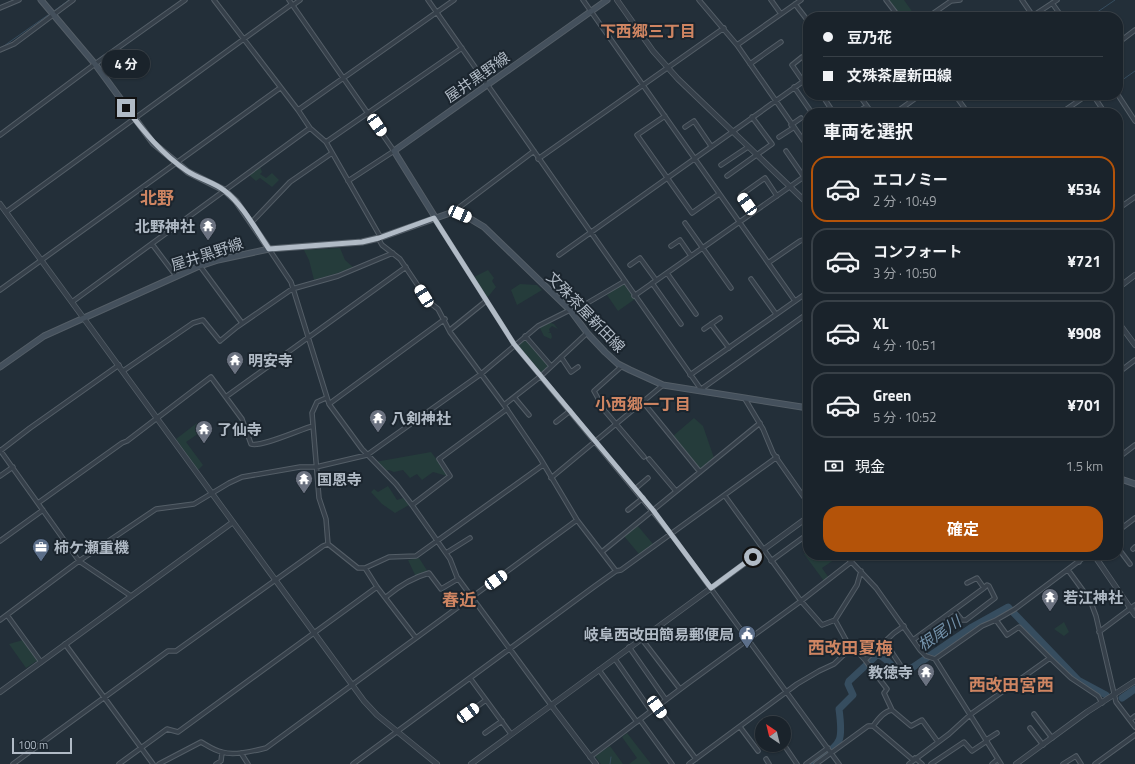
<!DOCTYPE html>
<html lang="ja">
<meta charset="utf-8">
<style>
:root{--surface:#1a232b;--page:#272f37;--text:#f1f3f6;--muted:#9fa4a9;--line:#384047;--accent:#b45309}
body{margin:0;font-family:"Titillium Web","Noto Sans JP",sans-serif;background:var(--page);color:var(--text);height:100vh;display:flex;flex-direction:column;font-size:15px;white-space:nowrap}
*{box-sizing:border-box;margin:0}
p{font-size:13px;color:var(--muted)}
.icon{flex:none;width:22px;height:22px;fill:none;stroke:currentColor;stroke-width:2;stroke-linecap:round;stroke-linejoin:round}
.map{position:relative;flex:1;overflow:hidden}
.side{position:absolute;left:803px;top:108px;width:320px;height:452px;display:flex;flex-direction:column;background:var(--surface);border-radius:16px;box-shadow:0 1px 3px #0004,0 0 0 1px var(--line)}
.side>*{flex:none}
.banner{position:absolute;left:803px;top:12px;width:320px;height:88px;border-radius:16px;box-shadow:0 1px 3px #0004,0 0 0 1px var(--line);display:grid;align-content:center;height:88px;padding:0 20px;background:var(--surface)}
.needle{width:26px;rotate:325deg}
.controls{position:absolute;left:755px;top:716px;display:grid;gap:8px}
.controls a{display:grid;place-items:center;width:36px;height:36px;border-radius:50%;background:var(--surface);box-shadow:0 1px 3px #0004,0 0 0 1px var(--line);font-size:20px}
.scale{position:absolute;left:12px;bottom:10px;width:60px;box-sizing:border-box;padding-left:4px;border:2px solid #b1bbc6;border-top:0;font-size:11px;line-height:14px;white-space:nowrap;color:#b1bbc6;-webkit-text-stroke:3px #1b252e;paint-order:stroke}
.end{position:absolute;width:18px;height:18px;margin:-9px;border:5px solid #b1bbc6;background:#111;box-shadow:0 0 0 2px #111}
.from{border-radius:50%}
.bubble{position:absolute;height:28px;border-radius:14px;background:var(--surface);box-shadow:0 1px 3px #0004,0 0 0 1px var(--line);font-size:13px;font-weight:700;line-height:28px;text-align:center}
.car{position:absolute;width:12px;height:24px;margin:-12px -6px;border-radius:5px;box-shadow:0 0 3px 1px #0007;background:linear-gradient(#fff 24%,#345 0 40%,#fff 0 76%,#345 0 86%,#fff 0)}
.banner b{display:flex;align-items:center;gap:14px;height:38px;font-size:15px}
.banner b+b{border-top:1px solid var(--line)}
.banner i{width:10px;height:10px;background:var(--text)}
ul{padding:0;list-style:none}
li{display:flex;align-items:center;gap:12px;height:66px;margin:0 8px 6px;padding:0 12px;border:2px solid var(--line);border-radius:16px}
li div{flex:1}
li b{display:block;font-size:15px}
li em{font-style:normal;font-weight:700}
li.selected{border-color:var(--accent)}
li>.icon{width:36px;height:36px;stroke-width:1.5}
h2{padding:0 20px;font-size:18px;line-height:48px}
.pay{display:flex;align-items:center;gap:10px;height:44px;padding:0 20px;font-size:15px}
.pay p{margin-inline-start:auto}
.action{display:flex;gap:8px;margin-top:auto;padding:8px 20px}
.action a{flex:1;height:46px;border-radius:16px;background:var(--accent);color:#fff;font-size:16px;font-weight:700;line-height:46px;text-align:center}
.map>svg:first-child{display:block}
</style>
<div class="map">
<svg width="1135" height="764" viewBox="0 0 1135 764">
<rect width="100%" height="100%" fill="#232f39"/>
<path fill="#253c3b" d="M889,0H904L916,17H901Z
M260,167L262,172L260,174L266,178L272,173L279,180L272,187L260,178L256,181L249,175Z
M340,248L345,260L354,268L314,280L309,260L304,250Z
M488,270L494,278L492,281L496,287L487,298L474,277Z
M623,283L635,299L618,311L607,295Z
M520,284L537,285L542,290L517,305L511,290Z
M548,322L554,324L558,329L552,326L549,329L550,332L548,333H551L552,337L551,339L544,336L539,326Z
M525,339L549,367L541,373L517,345Z
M694,418L703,426L714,458L700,469L673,436Z
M197,423L202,431L186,442L203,465L198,470L176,439Z
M431,452L447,473V476L433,472L422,480L417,474L410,478L403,470L394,472L389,470L385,471L375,462Z
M388,486L397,500L403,498L409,505L395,513L382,504L371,492L374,489L378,492Z
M637,525L653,544L639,554L624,536Z
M808,551V555H841L822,568L829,578L824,581L804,554Z
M419,558L428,572L416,577L408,560Z
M1064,622L1069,632L1064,636L1054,629Z
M23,640L38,660L26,668L9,644Z
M627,733L651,764H629L637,758L622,737Z
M610,746L623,764H601L595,756Z"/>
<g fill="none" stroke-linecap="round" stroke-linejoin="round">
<path stroke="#364d5f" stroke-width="1" d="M54,11L69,0
M1090,17L1115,0
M1,48L48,15
M1118,83L1135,71
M610,764L611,757"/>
<path stroke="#364d5f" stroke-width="7" d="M1122,698L1135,689
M812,764C840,743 844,746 839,709L853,695L848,684L849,681L877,655C889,656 892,674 906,672L972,627L1008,607L1078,680L1106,695"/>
<defs>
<path id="minor" d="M214,0L298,110L310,128L326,142L381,238
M289,0L394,151L348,181
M428,0L700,388
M583,0L795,301
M699,0L737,45L808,147
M771,0L781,14
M886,0L899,17
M1022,0L1033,16
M1052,3L1062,17
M795,4L808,21
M0,8L19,0
M928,17L951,1L960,0
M1031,17L1057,0
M1118,43L1135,30
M737,45L801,0
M0,50L14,44L73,0
M802,57L792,65L803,81
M750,64L781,42
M794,87L812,113
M822,95L833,112
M859,95L872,113
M955,95L968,113
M1093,95L1105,113
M1118,95L1135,121
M298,110L454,0
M856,113L867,106
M895,113L920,95
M1061,113L1087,95
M665,116L637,135L692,213L719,194
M791,125L801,118
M685,127L694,121L711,146
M0,135L95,64L185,0
M779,137L793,128
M326,142L462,48
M786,151L804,177
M538,159L724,28
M721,165L748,147
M727,176L772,144L752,117
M1118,209L1135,197
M6,212L292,4L293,5L300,0
M453,212L534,151
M753,213L741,195L765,178L777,196
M434,218L514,344L671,534L839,764
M251,223L290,182L332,153
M685,223L731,288
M378,238L382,245L400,259L429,302L438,309L450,332L504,405L540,458L577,520L616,571
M152,244L176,276
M671,246L680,240L691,256
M269,249L291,282L329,404L362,449L396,484L412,505L450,559L457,577L551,705
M559,255L808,78
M768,263L800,241L808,238
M630,265L640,258L656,280
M200,266L242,323
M667,273L696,314
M751,279L776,314
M652,283L681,324
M0,290L280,88
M634,296L808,174
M72,302L310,128
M572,312L625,281
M711,324L729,348
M704,329L720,318
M450,330L486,301
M525,336L551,366
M561,357L571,372L578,367
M622,366L594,391L605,411L644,457
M123,371L193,323L203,320L220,341L237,327L292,289L338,276L393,253
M1118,373L1135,360
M690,375L808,292
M700,390L808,313
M227,396L406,267
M514,397L529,415
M326,398L317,402L312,413L319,498L326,519L328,544
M745,399L763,429L773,453L808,503
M643,402L700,472
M329,404L445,319
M504,405L541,376L587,333
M556,422L570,411
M0,450L79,561L131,596
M0,451L30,428L119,365
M1118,458L1135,445
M649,459L676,491
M0,476L13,467
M551,478L663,385
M635,489L648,478
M725,496L801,601L822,625L835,620
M38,503L122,443L127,441L211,377L242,419L251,444C260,448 301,429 313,426
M412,505L450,476L439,459L507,409
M628,510L643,498
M1118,531L1135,518
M0,541L43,510
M328,544L358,568H365L389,557L416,556L543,465
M1118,548L1130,564
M1133,549L1135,547
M603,551L760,423
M446,553L470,538
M845,555L876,588L920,650L926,656L935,659L1001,764
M1075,555L1079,562
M771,561L808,534
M365,568L377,587L416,638
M1068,570L1090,600L1096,616L1116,702L1135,727
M386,597C399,586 411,578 429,573L441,589L458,579
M954,610L962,620H966L995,598L989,586L987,585L984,588
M7,615L41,662
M0,620L79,561L156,509L194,504L229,483L242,477L300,467H316L367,455L481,374L538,326L570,310
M1099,632L1135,605
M641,638L680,689
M913,640L984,588L977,578L967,583
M885,642L901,666
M65,644L153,764
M629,647L666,700
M851,649L835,620L857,585L861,571
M1050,658L1071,678L1098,696L1102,703
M615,659L651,711
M935,659L982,626L996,620L1015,609L1087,555
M865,660L887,689L884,693L892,710
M599,670L637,722
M470,678L511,734
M657,707L696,759
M468,713L486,700
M1034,714L1052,738
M640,720L672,764
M1130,720L1135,716
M873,726C878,719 884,711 892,710L911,726L922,720L938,742
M740,727L758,751
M1030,728L1043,745
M485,733L502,721
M986,740L997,733
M784,745L797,764
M241,753L248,764
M590,757L687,684L801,601L851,562
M915,758L922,764
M766,759L769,764
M13,764L168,651H176L323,546L328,544
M119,764L167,729L178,732L377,587
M159,764L201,742C208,746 215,751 222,752C234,756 253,751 266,748L577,520
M216,764L221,761L222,753
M353,764L595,586L616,571L621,570L777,457
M689,764L797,684L819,671L834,664L850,649H855L865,660L894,633L904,626
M806,764L828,748
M816,764L868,726H873L913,760
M909,764L949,734L971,714L1050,658L1019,627L1007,635L996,620
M931,764L964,742L972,751L987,741
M992,764L998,759
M1063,764L1076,756L1081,764
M1095,764L1135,735"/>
<path id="tertiary" d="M617,0L653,51L678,79L808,204
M0,204L364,701L377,715L437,764
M1118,288L1135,275
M1118,322L1135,345
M1094,555L1135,615
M0,692L233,522
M551,705L596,764
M471,764L808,517
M1016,764L1087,712L1135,681"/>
<path id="secondary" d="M41,0L95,64L153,143L188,172L224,190L236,201L269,249
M435,217L394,151L607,0
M0,367L44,336L197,267L218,260L269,249L362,242L379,238L453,212L469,218L484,227L571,311L588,334L605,352L618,364L630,370L663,385L808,408
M1118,478L1135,484"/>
</defs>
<use href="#minor" stroke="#545e67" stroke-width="5.5"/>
<use href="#tertiary" stroke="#545e67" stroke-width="6"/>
<use href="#secondary" stroke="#545e67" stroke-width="7"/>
<use href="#minor" stroke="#36404a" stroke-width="3.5"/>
<use href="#tertiary" stroke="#36404a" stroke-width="4.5"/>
<use href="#secondary" stroke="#44505c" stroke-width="5"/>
</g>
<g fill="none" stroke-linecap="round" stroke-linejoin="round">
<path stroke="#b1bbc6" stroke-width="5" d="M126,108C144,132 162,154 187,171C199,179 214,182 225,191C243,205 256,230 269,249L362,242L379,238L434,218L514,344L653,510L711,588L753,557"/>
</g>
<defs>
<symbol id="temple-pin" viewBox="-11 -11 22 30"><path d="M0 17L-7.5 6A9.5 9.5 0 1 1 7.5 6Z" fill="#6b7280" stroke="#1b252e"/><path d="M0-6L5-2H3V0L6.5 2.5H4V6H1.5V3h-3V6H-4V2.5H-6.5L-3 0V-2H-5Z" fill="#fff"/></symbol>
<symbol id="office-pin" viewBox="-11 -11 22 30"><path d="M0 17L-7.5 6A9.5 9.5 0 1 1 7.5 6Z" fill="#5c6f8a" stroke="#1b252e"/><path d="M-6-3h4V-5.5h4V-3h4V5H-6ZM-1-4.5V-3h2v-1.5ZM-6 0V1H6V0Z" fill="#fff"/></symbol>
<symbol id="civic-pin" viewBox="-11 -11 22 30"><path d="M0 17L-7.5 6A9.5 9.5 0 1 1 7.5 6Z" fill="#5c6f8a" stroke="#1b252e"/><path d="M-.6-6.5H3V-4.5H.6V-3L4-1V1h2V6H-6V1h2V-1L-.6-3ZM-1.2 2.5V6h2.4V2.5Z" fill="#fff"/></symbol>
</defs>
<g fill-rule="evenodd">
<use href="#temple-pin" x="198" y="216" width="20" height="27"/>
<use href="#temple-pin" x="225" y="350" width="20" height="27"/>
<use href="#temple-pin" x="368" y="408" width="20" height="27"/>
<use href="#temple-pin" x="194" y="419" width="20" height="27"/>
<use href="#temple-pin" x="294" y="469" width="20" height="27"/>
<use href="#office-pin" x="31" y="537" width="20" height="27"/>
<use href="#temple-pin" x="1040" y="587" width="20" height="27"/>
<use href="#civic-pin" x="737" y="624" width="20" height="27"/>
<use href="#temple-pin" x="916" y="662" width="20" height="27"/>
</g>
<g text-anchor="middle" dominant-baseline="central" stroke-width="4" stroke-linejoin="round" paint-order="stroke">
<g font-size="15" fill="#b1bbc6" stroke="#1b252e">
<text transform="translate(477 77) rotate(-35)">屋井黒野線</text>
<text transform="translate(207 254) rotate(-18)">屋井黒野線</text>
<text transform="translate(586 312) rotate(46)">文殊茶屋新田線</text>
</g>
<g font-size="15" font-weight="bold" fill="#b1bbc6" stroke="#1b252e" text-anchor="start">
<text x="195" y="226" text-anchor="end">北野神社</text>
<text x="248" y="360">明安寺</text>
<text x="391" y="418">八剣神社</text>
<text x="217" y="429">了仙寺</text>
<text x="317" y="479">国恩寺</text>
<text x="54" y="547">柿ケ瀬重機</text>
<text x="1063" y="597">若江神社</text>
<text x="734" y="634" text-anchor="end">岐阜西改田簡易郵便局</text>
<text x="913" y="672" text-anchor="end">教徳寺</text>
</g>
<g font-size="16" font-weight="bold" fill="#cf8562" stroke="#1b252e">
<text x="648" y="31">下西郷三丁目</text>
<text x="643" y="404">小西郷一丁目</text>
</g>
<g font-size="16" font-style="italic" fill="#7290a8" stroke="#1b252e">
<text transform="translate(939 633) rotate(-34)">根尾川</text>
</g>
<g font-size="17" font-weight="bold" fill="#cf8562" stroke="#1b252e">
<text x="157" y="198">北野</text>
<text x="459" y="600">春近</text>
<text x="850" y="648">西改田夏梅</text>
<text x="1011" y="685">西改田宮西</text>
</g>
</g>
</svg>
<div class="controls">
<a><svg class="needle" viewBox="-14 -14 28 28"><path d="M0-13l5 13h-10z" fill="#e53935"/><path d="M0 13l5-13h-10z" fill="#9fa4a9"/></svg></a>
</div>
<div class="scale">100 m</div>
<i class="end from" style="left:753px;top:557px"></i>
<i class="end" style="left:126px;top:108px"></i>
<div class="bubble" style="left:102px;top:50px;width:48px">4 分</div>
<i class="car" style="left:377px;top:125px;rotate:145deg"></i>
<i class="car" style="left:747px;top:204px;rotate:325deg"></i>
<i class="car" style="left:460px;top:214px;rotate:114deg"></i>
<i class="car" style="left:424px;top:296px;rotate:328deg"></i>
<i class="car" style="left:496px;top:580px;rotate:55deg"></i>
<i class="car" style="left:657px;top:707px;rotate:144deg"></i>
<i class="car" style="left:468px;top:713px;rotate:54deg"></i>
<div class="banner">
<b><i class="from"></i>豆乃花</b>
<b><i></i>文殊茶屋新田線</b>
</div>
<section class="side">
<h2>車両を選択</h2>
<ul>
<li class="selected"><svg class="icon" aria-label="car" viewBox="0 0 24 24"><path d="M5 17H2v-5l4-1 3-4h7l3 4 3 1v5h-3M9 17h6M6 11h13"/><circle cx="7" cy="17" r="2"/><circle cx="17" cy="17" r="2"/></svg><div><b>エコノミー</b><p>2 分 · 10:49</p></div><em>¥534</em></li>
<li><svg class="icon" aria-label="car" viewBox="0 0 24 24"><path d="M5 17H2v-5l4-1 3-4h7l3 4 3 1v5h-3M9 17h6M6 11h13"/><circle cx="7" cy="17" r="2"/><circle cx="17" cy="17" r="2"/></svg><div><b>コンフォート</b><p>3 分 · 10:50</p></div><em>¥721</em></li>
<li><svg class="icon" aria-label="car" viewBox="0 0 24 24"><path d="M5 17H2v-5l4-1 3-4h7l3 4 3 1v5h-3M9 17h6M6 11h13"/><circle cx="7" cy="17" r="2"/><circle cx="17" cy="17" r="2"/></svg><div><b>XL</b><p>4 分 · 10:51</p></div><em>¥908</em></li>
<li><svg class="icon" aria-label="car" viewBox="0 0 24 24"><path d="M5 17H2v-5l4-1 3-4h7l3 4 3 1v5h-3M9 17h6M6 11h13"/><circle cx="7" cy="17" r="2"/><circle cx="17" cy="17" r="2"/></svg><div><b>Green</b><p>5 分 · 10:52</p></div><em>¥701</em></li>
</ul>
<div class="pay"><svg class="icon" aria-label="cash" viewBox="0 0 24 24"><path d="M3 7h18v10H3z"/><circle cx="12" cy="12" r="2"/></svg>現金<p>1.5 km</p></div>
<div class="action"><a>確定</a></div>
</section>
</div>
